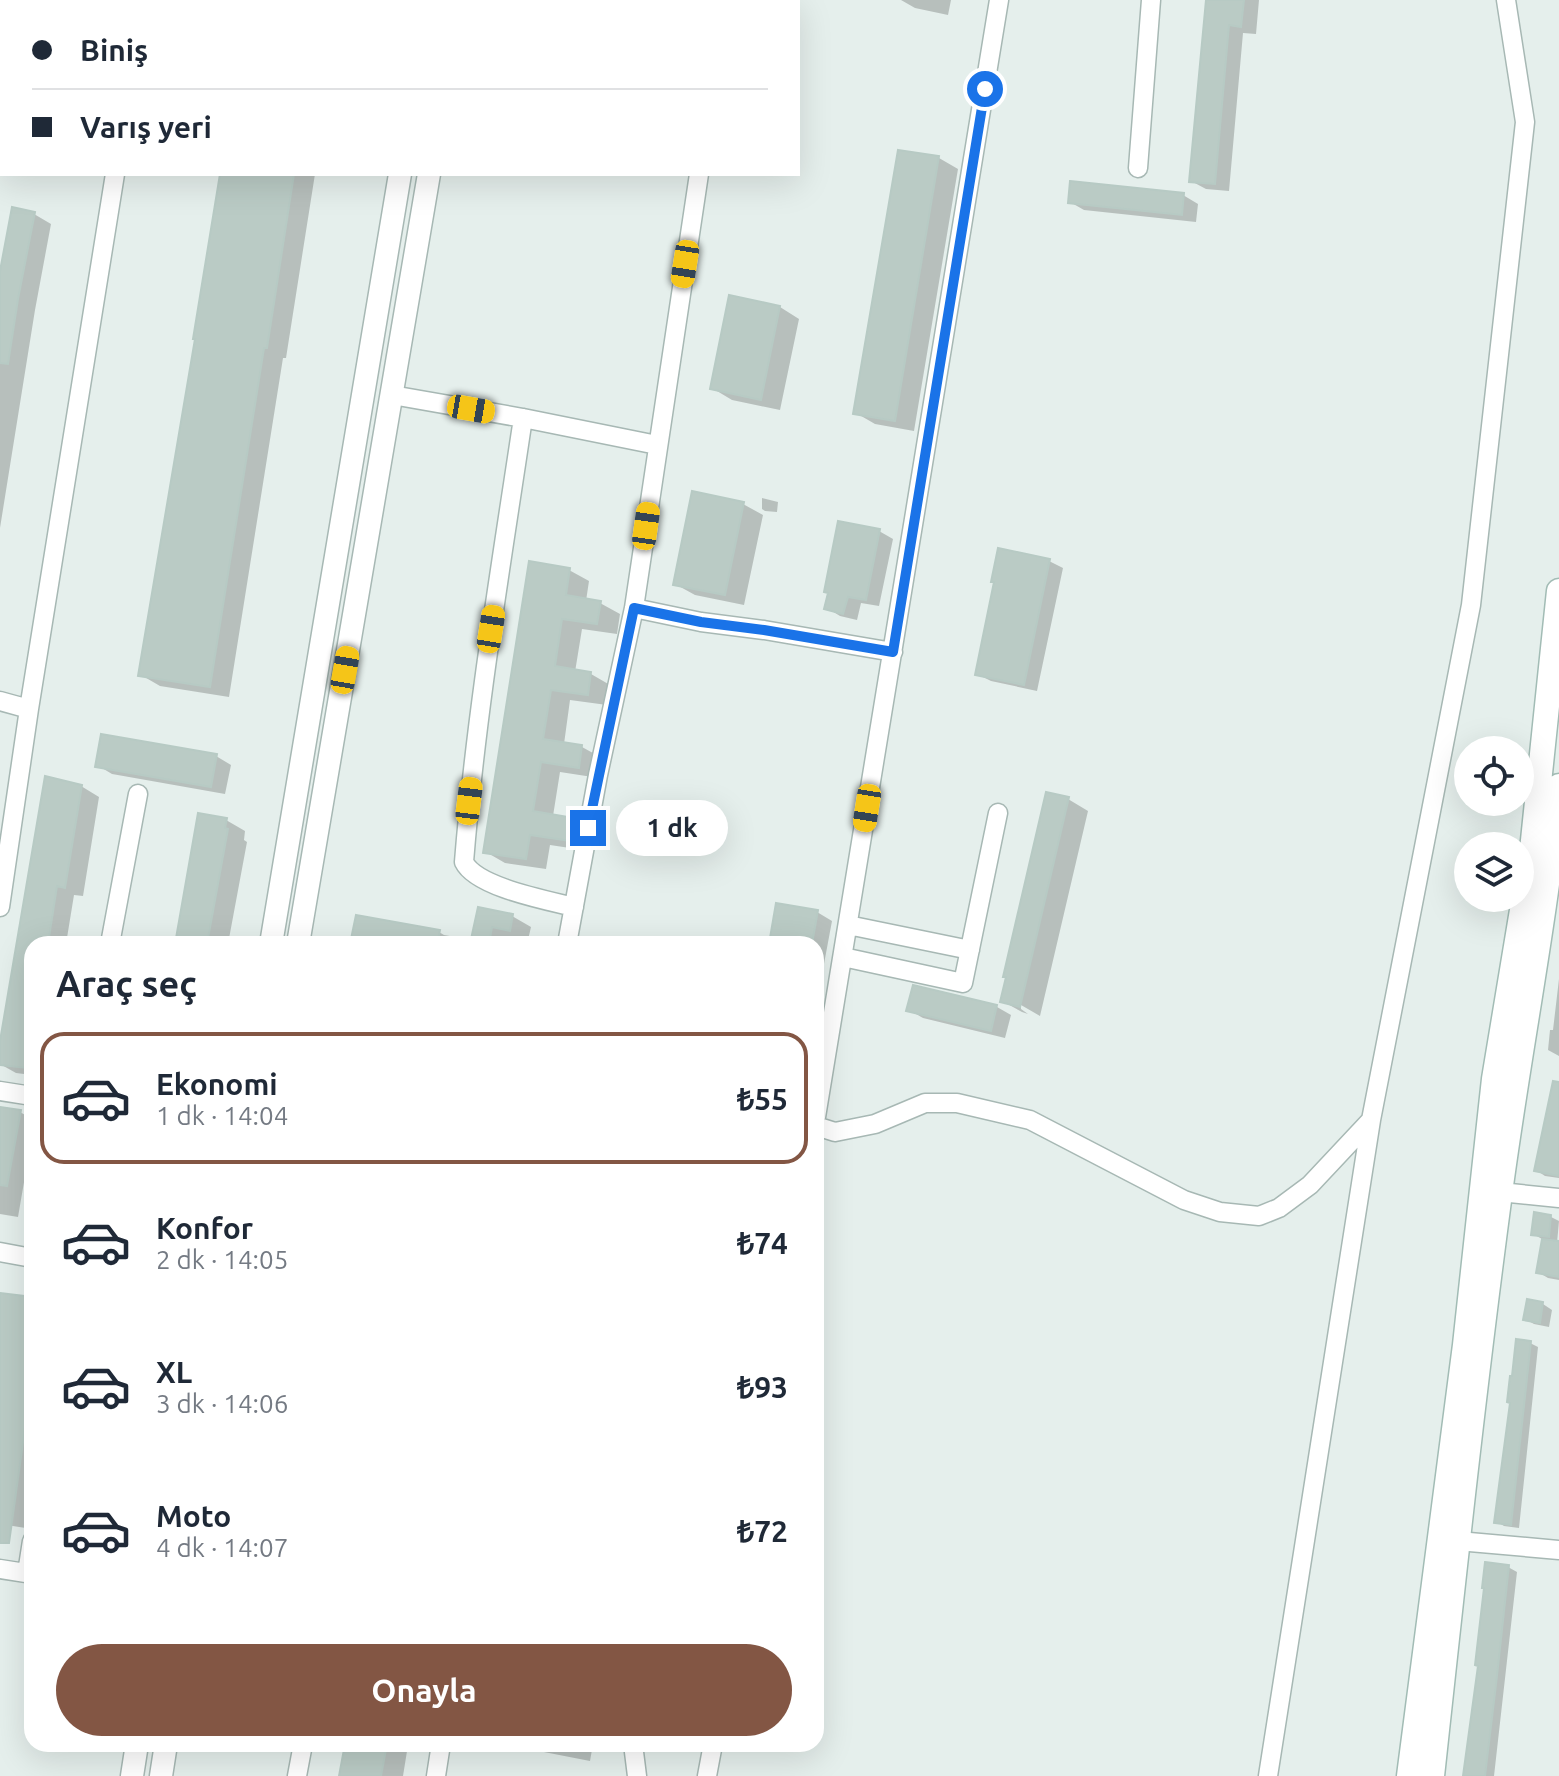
<!DOCTYPE html>
<html lang="tr">
<meta charset="utf-8">
<style>
:root{--surface:#fff;--page:#f6f6f7;--text:#1f2937;--muted:#747a83;--line:#e0e1e3;--accent:#835644}
body{margin:0;font-family:Ubuntu,sans-serif;background:var(--page);color:var(--text);height:100vh;display:flex;flex-direction:column;font-size:30px;white-space:nowrap}
*{box-sizing:border-box;margin:0}
p{font-size:26px;color:var(--muted)}
.icon{flex:none;width:44px;height:44px;fill:none;stroke:currentColor;stroke-width:2;stroke-linecap:round;stroke-linejoin:round}
.map{position:relative;flex:1;overflow:hidden}
.sheet{position:absolute;left:24px;top:936px;width:800px;height:816px;display:flex;flex-direction:column;background:var(--surface);border-radius:24px;box-shadow:0 8px 32px #0002}
.sheet>*{flex:none}
.top-card{position:absolute;left:0px;top:0px;width:800px;height:176px;box-shadow:0 8px 32px #0002;display:grid;align-content:center;height:176px;padding:0 32px;background:var(--surface)}
.fabs{position:absolute;left:1454px;top:736px;display:grid;gap:16px}
.fabs a{display:grid;place-items:center;width:80px;height:80px;border-radius:50%;background:var(--surface);box-shadow:0 8px 32px #0002;font-size:40px}
.end{position:absolute;width:36px;height:36px;margin:-18px;border:10px solid #1a73e8;background:#fff;box-shadow:0 0 0 4px #fff}
.from{border-radius:50%}
.bubble{position:absolute;height:56px;border-radius:28px;background:var(--surface);box-shadow:0 8px 32px #0002;font-size:26px;font-weight:600;line-height:56px;text-align:center}
.car{position:absolute;width:24px;height:48px;margin:-24px -12px;border-radius:10px;box-shadow:0 0 6px 2px #0007;background:linear-gradient(#f5c518 24%,#345 0 40%,#f5c518 0 76%,#345 0 86%,#f5c518 0)}
.top-card b{display:flex;align-items:center;gap:28px;height:76px;font-size:30px}
.top-card b+b{border-top:2px solid var(--line)}
.top-card i{width:20px;height:20px;background:var(--text)}
ul{padding:0;list-style:none}
li{display:flex;align-items:center;gap:24px;height:132px;margin:0 16px 12px;padding:0 16px;border:4px solid transparent;border-radius:24px}
li div{flex:1}
li b{display:block;font-size:30px}
li em{font-style:normal;font-weight:600}
li.selected{border-color:var(--accent)}
li>.icon{width:72px;height:72px;stroke-width:1.5}
h2{padding:0 32px;font-size:36px;line-height:96px}
.button{display:flex;gap:16px;margin-top:auto;padding:16px 32px}
.button a{flex:1;height:92px;border-radius:48px;background:var(--accent);color:#fff;font-size:32px;font-weight:600;line-height:92px;text-align:center}
.map>svg:first-child{display:block}
</style>
<div class="map">
<svg width="1559" height="1776" viewBox="0 0 1559 1776">
<rect width="100%" height="100%" fill="#e5efec"/>
<path fill="#0003" d="M250,0H343V2H250Z
M901,0H951L948,15L915,8Z
M1208,0H1259L1256,34L1243,33L1229,191L1206,189L1191,181Z
M939,158L958,169L914,431L875,424L856,413Z
M222,174H315L286,358H283L229,697L160,686L141,675Z
M1183,195L1198,204L1196,222L1084,210L1070,202Z
M34,214L51,224L35,310L0,528V282Z
M780,307L799,319L780,410L732,400L712,388Z
M762,498L778,502L777,512L765,511L762,509Z
M743,504L763,515L744,605L695,595L675,584Z
M879,531L893,539L879,606L861,603L857,620L840,616L827,608Z
M1049,561L1063,568L1037,691L991,681L977,674Z
M569,570L589,581L586,601L600,603L620,614L617,634L582,629L575,672L591,674L610,685L607,705L570,700L564,744L582,747L602,758L599,778L560,772L553,816L574,820L593,831L590,851L550,845L546,869L505,863L486,852Z
M216,756L231,765L225,794L112,774L97,765Z
M46,779L81,786L99,797L83,896L74,895L66,944H32V1075L16,1073L0,1064V1054Z
M1068,799L1088,811L1040,1016L1021,1005V1009L1028,1014L1022,1012L1002,1001Z
M226,820L245,831L244,840L247,842L228,944H178Z
M480,909L512,916L531,927L528,940L511,936L509,944H352L439,932L444,935L473,940Z
M817,912L832,921L818,996H816V944H771Z
M1559,979V1056L1548,1050L1550,1030H1553Z
M914,987L997,1007L1011,1015L1005,1038L923,1018L909,1010Z
M0,1109L20,1112L32,1119V1136L18,1217L0,1214Z
M1559,1109V1178L1545,1176L1536,1170Z
M1551,1217L1559,1221L1557,1243H1559V1280L1548,1278L1538,1272L1542,1239L1533,1234Z
M32,1299V1529L0,1524V1306Z
M1528,1302L1543,1304L1552,1310L1549,1327L1534,1324L1525,1319Z
M1530,1343L1538,1347L1519,1528L1504,1526L1496,1521Z
M1508,1567L1517,1572L1494,1776H1465L1480,1666Z
M347,1744H447L446,1751L408,1745L403,1776H341Z
M503,1744H593L590,1761Z"/>
<path fill="#bacbc5" stroke="#b7cac4" stroke-width="2" d="M1206,0H1244L1241,27L1229,25L1215,184L1189,182Z
M898,150L939,156L895,421L853,414Z
M220,174H294L267,348H264L210,687L138,676L195,339H193Z
M1070,181L1184,193L1182,215L1068,203Z
M12,207L35,212L18,299L8,364L0,363V271Z
M729,295L780,306L761,400L710,389Z
M692,491L744,502L725,595L673,585Z
M838,521L880,529L866,600L848,597L843,614L824,609L828,593L824,592Z
M998,548L1050,559L1024,685L975,675L994,582H991Z
M529,561L570,568L566,595L601,601L597,624L562,619L555,666L591,672L588,695L551,690L543,739L582,745L579,768L541,762L533,811L574,818L571,841L530,835L526,859L483,853Z
M101,734L217,754L211,787L95,767Z
M45,776L82,785L65,888L57,886L48,944H32V1040L27,1068L0,1065V1041Z
M1046,792L1069,797L1020,1007L1000,1002L1006,977H1003Z
M198,813L227,818L225,828L228,829L207,944H175Z
M776,903L818,910L812,944H769Z
M478,907L513,914L510,931L492,927L489,944H470Z
M356,915L440,930L437,944H350Z
M913,985L997,1005L991,1031L906,1011Z
M1553,1081L1559,1082V1176L1534,1171Z
M0,1107L21,1110L7,1186L0,1185Z
M1534,1212L1551,1215L1549,1237L1531,1235Z
M1542,1239L1559,1241V1277L1536,1273Z
M0,1293L32,1297V1378L9,1543H0Z
M1527,1299L1543,1302L1540,1323L1523,1320Z
M1516,1339L1531,1341L1511,1525L1494,1523L1510,1403L1507,1402L1510,1376H1512Z
M1485,1562L1509,1565L1497,1676L1485,1776H1463L1478,1666L1475,1665L1484,1588H1482Z
M345,1744H387L381,1776H339Z"/>
<g fill="none" stroke-linecap="round" stroke-linejoin="round">
<defs>
<path id="minor" d="M142,2V0
M726,2V0
M1138,168L1151,0
M392,395L523,418L657,445
M523,418C501,566 476,713 464,862C476,887 546,900 574,907
M634,608L701,622L764,630L893,652
M0,701L29,709
M0,907L29,709L115,174
M848,925L970,950
M110,944L138,794
M567,944L598,775L634,608L699,174
M843,957L963,983L998,813
M0,1091L32,1096
M816,1117L999,0
M816,1126L835,1132L875,1124L925,1103H957L1030,1120L1184,1200L1220,1212L1259,1216L1279,1208L1310,1185L1371,1120
M1490,1191L1559,1198
M0,1252L32,1258
M1446,1543L1458,1541L1559,1550
M0,1569L32,1574
M27,1573L32,1541
M633,1744L637,1776
M297,1776L303,1744
M436,1776L441,1744
M707,1776L713,1744
M1268,1776L1371,1120L1471,605L1525,122L1506,0"/>
<path id="tertiary" d="M429,2L430,0
M458,2V0
M271,944L400,174
M298,944L429,174
M132,1776L137,1744
M161,1776L166,1744"/>
<path id="secondary" d="M1409,1776L1465,1345L1494,1079L1532,850L1559,591
M1432,1776C1453,1582 1474,1387 1500,1193C1518,1057 1545,923 1559,786"/>
</defs>
<use href="#minor" stroke="#a7b8b4" stroke-width="21"/>
<use href="#tertiary" stroke="#a7b8b4" stroke-width="25"/>
<use href="#secondary" stroke="#a2bcb5" stroke-width="27"/>
<use href="#minor" stroke="#fff" stroke-width="18"/>
<use href="#tertiary" stroke="#fff" stroke-width="22"/>
<use href="#secondary" stroke="#fff" stroke-width="24"/>
</g>
<g fill="none" stroke-linecap="round" stroke-linejoin="round">
<path stroke="#1a73e8" stroke-width="10" d="M588,828L634,608L701,622L764,630L893,652L985,89"/>
</g>
</svg>
<div class="fabs">
<a><svg class="icon" aria-label="locate" viewBox="0 0 24 24"><circle cx="12" cy="12" r="6"/><path d="M12 2v4M12 18v4M2 12h4M18 12h4"/></svg></a>
<a><svg class="icon" aria-label="layers" viewBox="0 0 24 24"><path d="M12 4l9 5-9 5-9-5zM3 14l9 5 9-5"/></svg></a>
</div>
<i class="end from" style="left:985px;top:89px"></i>
<i class="end" style="left:588px;top:828px"></i>
<div class="bubble" style="left:616px;top:800px;width:112px">1 dk</div>
<i class="car" style="left:685px;top:264px;rotate:189deg"></i>
<i class="car" style="left:471px;top:409px;rotate:100deg"></i>
<i class="car" style="left:646px;top:526px;rotate:8deg"></i>
<i class="car" style="left:491px;top:629px;rotate:9deg"></i>
<i class="car" style="left:345px;top:670px;rotate:10deg"></i>
<i class="car" style="left:469px;top:801px;rotate:7deg"></i>
<i class="car" style="left:867px;top:808px;rotate:189deg"></i>
<div class="top-card">
<b><i class="from"></i>Biniş</b>
<b><i></i>Varış yeri</b>
</div>
<section class="sheet">
<h2>Araç seç</h2>
<ul>
<li class="selected"><svg class="icon" aria-label="car" viewBox="0 0 24 24"><path d="M5 17H2v-5l4-1 3-4h7l3 4 3 1v5h-3M9 17h6M6 11h13"/><circle cx="7" cy="17" r="2"/><circle cx="17" cy="17" r="2"/></svg><div><b>Ekonomi</b><p>1 dk · 14:04</p></div><em>₺55</em></li>
<li><svg class="icon" aria-label="car" viewBox="0 0 24 24"><path d="M5 17H2v-5l4-1 3-4h7l3 4 3 1v5h-3M9 17h6M6 11h13"/><circle cx="7" cy="17" r="2"/><circle cx="17" cy="17" r="2"/></svg><div><b>Konfor</b><p>2 dk · 14:05</p></div><em>₺74</em></li>
<li><svg class="icon" aria-label="car" viewBox="0 0 24 24"><path d="M5 17H2v-5l4-1 3-4h7l3 4 3 1v5h-3M9 17h6M6 11h13"/><circle cx="7" cy="17" r="2"/><circle cx="17" cy="17" r="2"/></svg><div><b>XL</b><p>3 dk · 14:06</p></div><em>₺93</em></li>
<li><svg class="icon" aria-label="car" viewBox="0 0 24 24"><path d="M5 17H2v-5l4-1 3-4h7l3 4 3 1v5h-3M9 17h6M6 11h13"/><circle cx="7" cy="17" r="2"/><circle cx="17" cy="17" r="2"/></svg><div><b>Moto</b><p>4 dk · 14:07</p></div><em>₺72</em></li>
</ul>
<div class="button"><a>Onayla</a></div>
</section>
</div>
